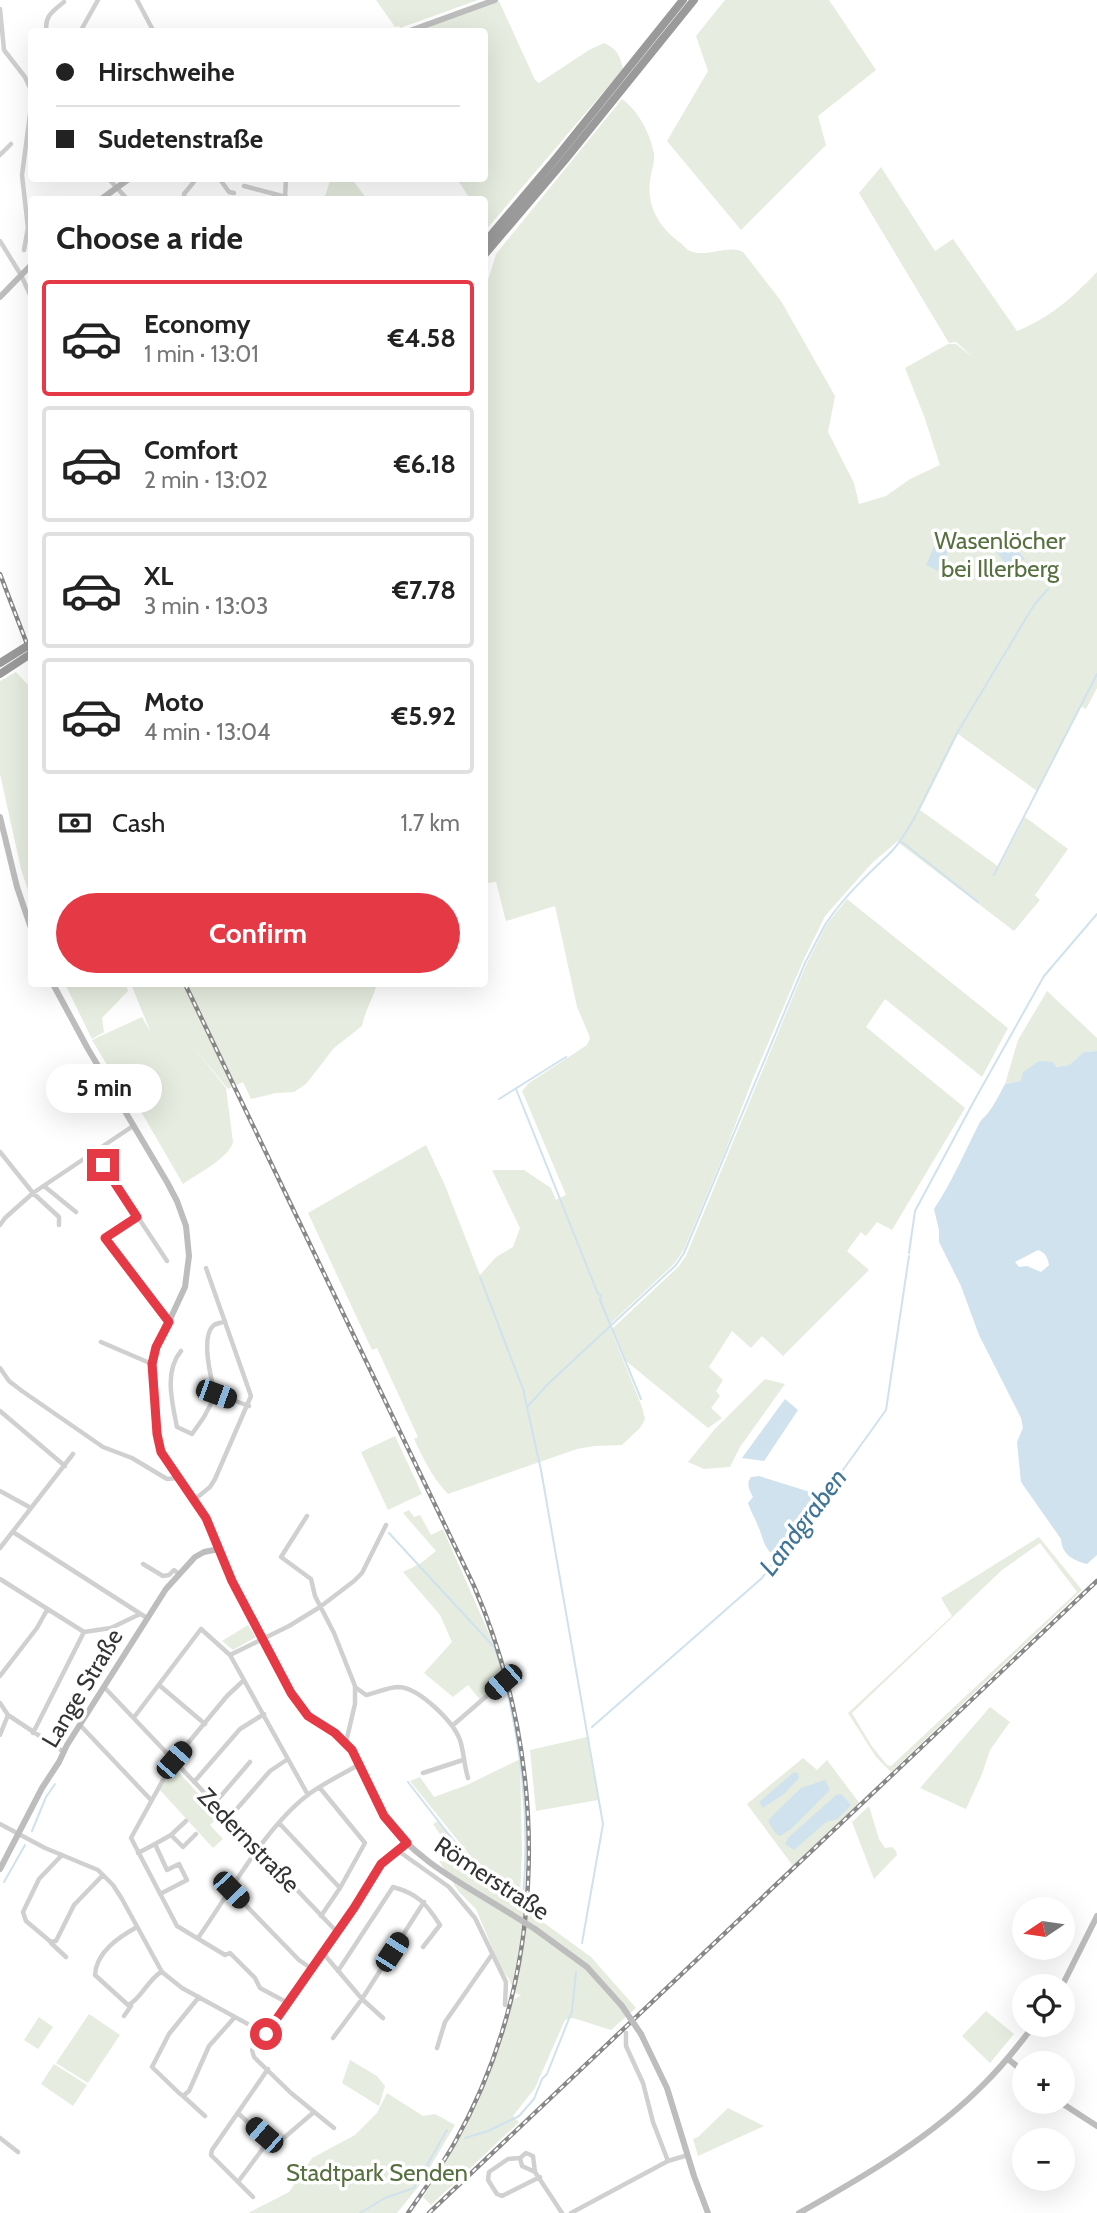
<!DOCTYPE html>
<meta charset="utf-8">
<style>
:root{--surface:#fff;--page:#f2f2f2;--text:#222;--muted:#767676;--line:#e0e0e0;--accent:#e63946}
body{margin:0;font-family:Cabin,sans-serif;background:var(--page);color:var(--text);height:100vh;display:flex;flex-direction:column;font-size:26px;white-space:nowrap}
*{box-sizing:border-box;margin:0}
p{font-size:23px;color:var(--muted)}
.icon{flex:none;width:38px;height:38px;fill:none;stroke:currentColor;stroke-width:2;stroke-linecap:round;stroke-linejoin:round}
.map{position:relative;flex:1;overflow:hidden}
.side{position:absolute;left:28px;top:196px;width:460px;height:791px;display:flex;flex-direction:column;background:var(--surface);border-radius:7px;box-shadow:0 7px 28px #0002}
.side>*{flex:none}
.banner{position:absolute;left:28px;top:28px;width:460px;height:154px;border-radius:7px;box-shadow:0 7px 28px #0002;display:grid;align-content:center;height:154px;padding:0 28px;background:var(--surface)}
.needle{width:46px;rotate:257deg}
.buttons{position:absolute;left:1012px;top:1897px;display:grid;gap:14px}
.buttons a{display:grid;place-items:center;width:63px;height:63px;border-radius:50%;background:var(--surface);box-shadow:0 7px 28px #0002;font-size:35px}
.end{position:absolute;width:32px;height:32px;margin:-16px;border:9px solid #e63946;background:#fff;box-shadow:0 0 0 4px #fff}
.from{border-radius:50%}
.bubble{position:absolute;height:49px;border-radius:24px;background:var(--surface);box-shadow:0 7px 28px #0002;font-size:23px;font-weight:700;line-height:49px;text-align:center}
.car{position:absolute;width:21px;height:42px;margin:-21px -10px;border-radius:9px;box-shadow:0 0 5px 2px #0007;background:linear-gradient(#222 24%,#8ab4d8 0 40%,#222 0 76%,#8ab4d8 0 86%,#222 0)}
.banner b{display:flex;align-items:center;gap:24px;height:66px;font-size:26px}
.banner b+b{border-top:2px solid var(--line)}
.banner i{width:18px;height:18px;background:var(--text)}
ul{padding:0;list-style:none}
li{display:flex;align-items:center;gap:21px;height:116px;margin:0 14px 10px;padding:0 14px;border:4px solid var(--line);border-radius:7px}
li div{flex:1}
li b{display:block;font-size:26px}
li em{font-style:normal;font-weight:700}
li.active{border-color:var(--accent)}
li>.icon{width:63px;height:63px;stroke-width:1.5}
h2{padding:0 28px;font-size:32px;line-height:84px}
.pay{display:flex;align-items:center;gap:18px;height:77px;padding:0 28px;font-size:26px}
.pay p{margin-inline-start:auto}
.action{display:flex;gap:14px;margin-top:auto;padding:14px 28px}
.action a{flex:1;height:80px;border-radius:42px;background:var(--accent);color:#fff;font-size:28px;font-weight:700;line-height:80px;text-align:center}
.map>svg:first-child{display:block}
</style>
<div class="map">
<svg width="1097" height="2213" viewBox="0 0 1097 2213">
<rect width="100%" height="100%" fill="#fff"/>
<path fill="#e6ecdf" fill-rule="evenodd" d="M376,0H478L400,28L399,26L395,27Z
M725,0H829L876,70L818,116L826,145L741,230L667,141L708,71L696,36Z
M499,1L535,80L539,83L589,50L604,43C617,49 620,55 623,69L485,231V200L470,199L457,179L485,178V32H408Z
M622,99C638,110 651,135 654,154C655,162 651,172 650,181C647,208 660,229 682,244C685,247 687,250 690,251C707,258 728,244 743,252L781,301L835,396L828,432L854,483L859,504L886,496L910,479L940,465L924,416L905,368L948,344H956L974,358L956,342L949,343L859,193L881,167L935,251L953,239L1017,331C1050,318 1073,297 1097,272V688L1086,709L1080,706L1037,791L958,734L920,810L999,867L1025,817L1068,849L1035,895L1040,900L1014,931L899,843V840L872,863L825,916L804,959L752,1081L726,1149L684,1249L675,1263L609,1325L642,1407L645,1419L640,1428L622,1445L595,1446L577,1449L448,1494C433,1479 423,1458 414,1439L418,1437L377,1348L372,1350L308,1213L426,1145L444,1183L480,1275L496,1257L513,1247L520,1228L492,1170H524L551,1188L556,1200L566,1195L522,1091L529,1083L587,1045L590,1038L589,1035L577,1007L555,906L506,921L496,882L485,883V290L496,254Z
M331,178L352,179L367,199H324Z
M16,672L31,688V899L21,869L0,774V681Z
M847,899L1008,1028L982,1077L885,999L866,1027L965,1108L892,1230L877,1222L866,1236L861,1232L847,1251L869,1270L783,1356L762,1336L751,1348L732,1331L709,1367L723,1380L716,1391L720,1396L711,1408L722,1418L708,1428L626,1361L612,1329L678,1267L686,1256L806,965L827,924Z
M65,984H126L128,991L102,1018L104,1032L92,1039Z
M131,984H377C373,998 365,1011 362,1026L334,1048L306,1084L294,1092L276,1093L251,1099L243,1082L228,1089L190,1043L226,1088L233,1142C229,1158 197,1174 183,1184L128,1089L122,1090L92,1040L142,1017L151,1033Z
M1047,991L1097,1038V1051L1084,1052L1069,1065L1055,1067L1021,1081L1005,1084L1018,1040Z
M765,1379L785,1384L740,1447L730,1467L704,1469L688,1462L714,1430Z
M395,1436L422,1494L388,1510L361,1452Z
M409,1510L414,1517L420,1515L431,1535L443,1529L491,1638L504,1680L481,1701L468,1685L453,1697L424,1673L452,1642L440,1615L403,1572L421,1563L436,1551L403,1513Z
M1039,1537L1082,1590L891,1772L876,1757L848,1713L952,1616L941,1598ZM1040,1543L1077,1592L891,1766L887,1765L871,1745L852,1713L1002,1570Z
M248,1625L256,1637L233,1650L222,1641Z
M990,1707L1010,1722L990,1750L982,1774L966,1809L920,1788Z
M587,1737L598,1800L536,1811L530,1750Z
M803,1758L817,1770L827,1760L860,1804L793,1866L747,1804Z
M520,1759L522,1852L520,1898L493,1886L591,1957L636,2008L611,2030L573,2018L565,2020L535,2088L513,2116L519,2122L431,2205L423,2197C463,2136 495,2071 513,2000L521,1995L515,1993L509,1979L501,1969L476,1909L459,1892L439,1861L460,1863L433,1824L438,1821L485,1874L410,1781L420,1777L434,1797L467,1785Z
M171,1764L219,1816L210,1825L223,1839L213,1848L159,1789Z
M869,1806L879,1839L885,1848L892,1847L896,1851L897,1855L874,1879L852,1822Z
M986,2011L1014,2034L990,2063L962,2036Z
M89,2014L120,2035L88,2083L56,2063Z
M39,2017L53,2027L38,2049L24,2040Z
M350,2060L377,2076L385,2086L379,2106L342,2083Z
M54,2064L87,2085L73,2106L41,2084Z
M387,2093L423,2116L435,2114L455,2125L419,2186L397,2213H248L289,2192L312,2158L355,2135L377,2113Z
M728,2108L764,2126L698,2156L693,2139L698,2137Z"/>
<path fill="#cfe2ee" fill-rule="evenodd" d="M938,538L951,546L938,571L926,565Z
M1006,539L1025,559L1006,564L994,549Z
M1097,1051V1555L1087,1564C1072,1560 1062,1554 1061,1539L1021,1482L1017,1442L1023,1428L1021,1418L979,1335L961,1286L939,1242V1230L934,1209C952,1182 963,1155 978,1126C980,1120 985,1117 988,1113C995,1104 1000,1093 1005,1084L1021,1081L1023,1072L1039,1061L1053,1062L1056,1067L1069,1065L1084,1052ZM1038,1250C1045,1252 1048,1258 1049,1265L1041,1272L1027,1266L1019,1267L1015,1262Z
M785,1399L798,1410L764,1461L742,1458Z
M759,1476L810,1492L811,1500L789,1537L771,1553C762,1544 763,1536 758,1526C755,1518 751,1512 748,1503L753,1497C749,1489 746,1484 751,1477Z
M794,1772L798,1773L799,1778L784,1794L763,1808L759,1802Z
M825,1780L830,1790L791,1829L780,1836L776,1834L768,1821L771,1817L801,1788Z
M841,1794L851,1805L838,1819L826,1822L794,1850L785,1844L788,1838L836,1795Z"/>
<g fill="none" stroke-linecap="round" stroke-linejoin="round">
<path stroke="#cfe2ee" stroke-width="2" d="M917,813L957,733L1034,605L1048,589
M902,842L978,902
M994,875L1097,674
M827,922C844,897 866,876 887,856C899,845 908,829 916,815
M516,1089L598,1294L601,1295L600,1300L641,1399
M499,1099L566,1057
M909,1253L915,1211L974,1101L1044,976L1097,914
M480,1277L523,1389L541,1470L603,1824L582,1943
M527,1407L549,1383L676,1265L684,1253L805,963L826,923
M389,1533L494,1647C502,1665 506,1685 510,1704C524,1768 529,1833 523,1898
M592,1727L762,1578L820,1502L886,1410L909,1256
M408,1782L470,1862L494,1889
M32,1831L46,1797L55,1784
M4,1882L25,1845
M465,2138L488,2131L519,2116L534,2099L542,2079L547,2074L572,2011L576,1972
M360,2213L385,2198L414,2188L447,2130"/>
<path stroke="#d0d0d0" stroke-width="4.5" d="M137,0L154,32
M0,9L4,50L25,77L32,92
M47,32C43,17 54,10 64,2
M80,32L98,0
M0,155L11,144
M108,178L128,200
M219,178L229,192L234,193
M244,186L286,197
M285,198L286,178
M185,200L184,194L197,178
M0,241L21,275L32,299
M24,250L28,228L22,175L32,99
M0,1152L33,1193L59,1217V1225
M95,1152L167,1261
M44,1186L76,1212
M137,1217L105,1239L169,1322
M0,1225L5,1218L33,1193L133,1126
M101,1342L152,1364
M181,1351C164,1371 172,1403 177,1427L192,1434L204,1417L216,1394C211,1380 200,1336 214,1325C217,1323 222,1323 225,1321
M0,1368L9,1381L22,1391L103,1447L132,1458L167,1479L178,1478
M216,1394L249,1406
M0,1411L65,1466
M0,1491L31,1508
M194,1500L210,1487L215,1479L251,1396L206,1268
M307,1516L281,1557L311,1579L315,1596L334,1633L355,1686V1704L346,1742
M13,1532L147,1618
M0,1548L73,1454
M143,1564L163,1576L169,1575L174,1570L179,1574
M0,1579L84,1632L111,1628L140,1614
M230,1655L289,1626L320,1607L354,1581L362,1573L386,1525
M0,1676L37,1628L47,1610
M244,1680L227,1696L174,1760L131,1838L177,1926L225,1955L230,1953L255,1978L260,1988L288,2003
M159,1685L205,1724
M104,1687L337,1932
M355,1687L366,1695C377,1693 387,1687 399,1687C419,1688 453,1721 460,1740C464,1752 464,1765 468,1778
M0,1703L8,1715L64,1752
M135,1716L201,1629L230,1655L308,1795
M80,1725L151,1800
M452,1726L503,1682
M33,1733L84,1632
M0,1735L8,1715
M423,1773L463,1760
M194,1782L240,1729L264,1714
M320,1788L365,1843L340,1888L321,1916
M214,1804L250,1762
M228,1819L270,1771L288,1759
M0,1824L45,1848L98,1870L113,1885L122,1899L162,1972L182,1988L266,2034L354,1908L381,1864L407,1843
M280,1824L340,1888
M171,1835L183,1847L196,1834
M155,1844L171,1835L186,1821
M397,1850L449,1887L475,1918L506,1982L505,2005
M138,1853L155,1844L167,1870L179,1864L187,1880L160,1894
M62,1855L39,1879L23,1912L26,1921L51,1942L56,1941L74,1905L103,1875
M231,1890L299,1960L312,1969
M137,1927C119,1937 96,1952 95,1975L128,2005C140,2000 147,1981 161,1972
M198,1938C229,1894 265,1827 309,1794C324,1783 343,1774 360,1764
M51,1943L66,1957
M323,1953L362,1999L383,2018
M338,1971L393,1887C418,1894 426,1903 440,1925L423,1947
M199,1997L169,2034L152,2067L179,2093L183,2096L189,2091L209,2046L235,2017
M124,2016L131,2006
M626,2033V2046L643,2083L653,2122L668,2161
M266,2034L252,2050L254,2057L291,2093L334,2128
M333,2038L362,1999L424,1902
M437,2048L445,2022L491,1956
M268,2069L212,2150L211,2155L238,2182L264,2147L278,2143L314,2112
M183,2096L205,2116
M239,2114L271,2144
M0,2138L18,2152
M520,2158L508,2159L489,2172L488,2180L497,2194L502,2196L540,2177
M535,2172L533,2156L526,2153L520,2158L522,2166L535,2172L562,2213
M238,2182L253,2197
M571,2213L668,2161L688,2155"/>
<path stroke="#bdbdbd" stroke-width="6" d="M407,32L495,0
M100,200L130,178
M0,297L32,264
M0,817L17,887L32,931
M53,984L88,1049L167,1182L177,1201L186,1226L189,1256L185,1287L153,1356L159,1443L165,1459L206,1518L235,1586L291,1693C298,1703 305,1714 316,1721C326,1729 338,1733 346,1743C365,1763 368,1793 383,1815C413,1860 467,1886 511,1914
M0,1869L42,1788L59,1762L67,1745L166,1589L195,1557L204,1552L219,1549
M535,1929L587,1967L622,2006
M1062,1986L1097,1916
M641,2034L667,2088L694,2176L708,2213
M1008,2059L1024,2072
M1060,2102L1097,2126
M799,2213C865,2176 932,2137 985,2083C1003,2065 1019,2045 1034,2025"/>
<path stroke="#9a9a9a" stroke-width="8" d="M485,242L557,157L683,0
M485,254L565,160L694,0"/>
<defs>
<path id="rail" d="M0,574L32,657
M185,984L474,1586C550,1762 550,1972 455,2142C441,2167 424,2190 408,2213
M429,2213L1097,1581"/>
</defs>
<use href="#rail" stroke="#888" stroke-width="4.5"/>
<use href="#rail" stroke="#fff" stroke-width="2" stroke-dasharray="5" stroke-linecap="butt"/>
<path stroke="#bdbdbd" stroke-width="6" d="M511,1914L535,1929
M622,2006L641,2034"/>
<path stroke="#9a9a9a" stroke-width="8" d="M0,663L32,643
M0,674L32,653"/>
</g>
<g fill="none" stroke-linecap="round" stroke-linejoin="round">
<path stroke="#e63946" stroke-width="9" d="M103,1165L137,1217L105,1238L169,1322L156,1347L152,1364L157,1434L161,1452L206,1518L232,1581L291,1693L308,1716L335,1733L352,1750L384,1816L407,1843L381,1864L354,1908L266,2034"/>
</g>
<g text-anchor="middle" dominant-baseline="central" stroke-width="7" stroke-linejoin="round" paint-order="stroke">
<g font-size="24" fill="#56703f" stroke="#fff">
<text x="1000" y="540">Wasenlöcher<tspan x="1000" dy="28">bei Illerberg</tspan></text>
<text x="377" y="2172">Stadtpark Senden</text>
</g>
<g font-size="24" fill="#333" stroke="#fff">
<text transform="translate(82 1688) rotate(-59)">Lange Straße</text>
<text transform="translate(249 1840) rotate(46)">Zedernstraße</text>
<text transform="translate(492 1878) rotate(33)">Römerstraße</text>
</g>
<g font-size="26" font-style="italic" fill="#3f7597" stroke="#fff">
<text transform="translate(803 1522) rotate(-53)">Landgraben</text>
</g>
</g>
</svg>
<div class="buttons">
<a><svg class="needle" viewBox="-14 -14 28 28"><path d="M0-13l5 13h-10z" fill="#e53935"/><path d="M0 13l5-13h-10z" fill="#767676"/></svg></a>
<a><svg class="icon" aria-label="locate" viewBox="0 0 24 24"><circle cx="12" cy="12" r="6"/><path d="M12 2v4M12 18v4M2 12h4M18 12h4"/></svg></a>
<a>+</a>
<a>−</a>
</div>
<i class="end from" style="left:266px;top:2034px"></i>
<i class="end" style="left:103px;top:1165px"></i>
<div class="bubble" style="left:46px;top:1064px;width:116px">5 min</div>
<i class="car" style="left:216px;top:1394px;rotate:110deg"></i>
<i class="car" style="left:503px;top:1682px;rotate:229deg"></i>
<i class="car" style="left:174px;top:1760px;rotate:41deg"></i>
<i class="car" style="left:231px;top:1890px;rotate:136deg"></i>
<i class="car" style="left:392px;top:1952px;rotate:33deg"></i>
<i class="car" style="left:264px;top:2135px;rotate:311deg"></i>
<div class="banner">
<b><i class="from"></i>Hirschweihe</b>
<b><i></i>Sudetenstraße</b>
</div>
<section class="side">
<h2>Choose a ride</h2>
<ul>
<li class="active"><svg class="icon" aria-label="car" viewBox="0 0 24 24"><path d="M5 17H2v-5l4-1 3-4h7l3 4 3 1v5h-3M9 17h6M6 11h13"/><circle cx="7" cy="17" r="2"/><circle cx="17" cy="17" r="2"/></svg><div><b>Economy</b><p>1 min · 13:01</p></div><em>€4.58</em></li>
<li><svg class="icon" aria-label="car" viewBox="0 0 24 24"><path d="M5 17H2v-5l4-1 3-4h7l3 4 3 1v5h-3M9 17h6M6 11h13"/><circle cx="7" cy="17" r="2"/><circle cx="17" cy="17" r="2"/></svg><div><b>Comfort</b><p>2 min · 13:02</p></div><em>€6.18</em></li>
<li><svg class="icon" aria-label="car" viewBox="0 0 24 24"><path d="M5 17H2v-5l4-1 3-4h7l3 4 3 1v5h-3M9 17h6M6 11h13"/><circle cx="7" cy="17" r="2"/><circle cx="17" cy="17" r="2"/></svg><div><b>XL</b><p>3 min · 13:03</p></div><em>€7.78</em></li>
<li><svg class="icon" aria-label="car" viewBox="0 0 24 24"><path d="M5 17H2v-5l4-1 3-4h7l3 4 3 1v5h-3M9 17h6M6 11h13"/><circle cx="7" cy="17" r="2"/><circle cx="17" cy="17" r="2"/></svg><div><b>Moto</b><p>4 min · 13:04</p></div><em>€5.92</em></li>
</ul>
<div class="pay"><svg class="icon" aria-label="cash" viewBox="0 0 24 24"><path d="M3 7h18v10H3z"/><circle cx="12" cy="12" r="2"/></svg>Cash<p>1.7 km</p></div>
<div class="action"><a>Confirm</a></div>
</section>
</div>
